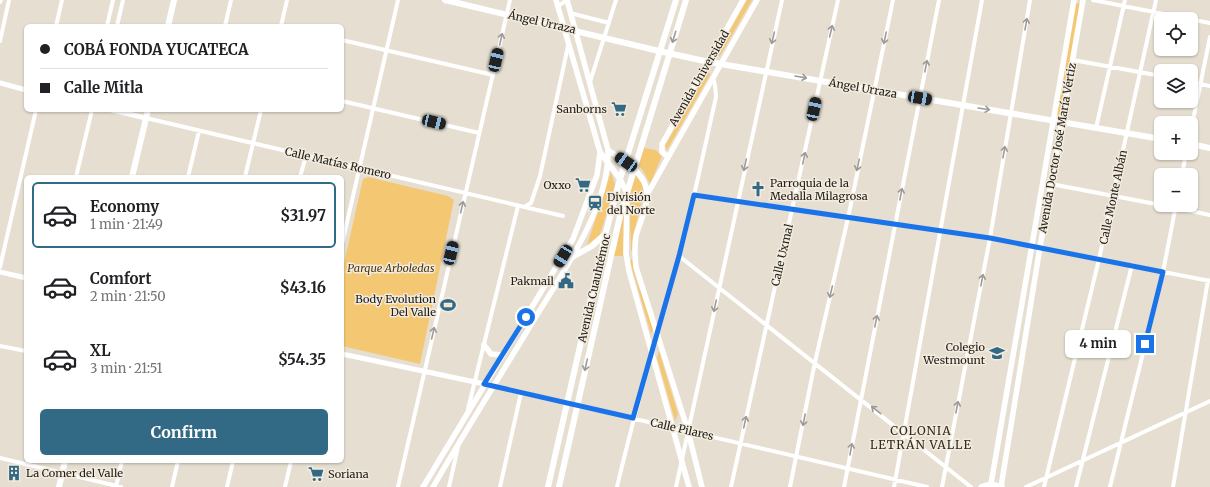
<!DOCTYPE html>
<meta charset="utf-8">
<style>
:root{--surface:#fff;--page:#f6f6f6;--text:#202124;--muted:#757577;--line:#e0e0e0;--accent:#326984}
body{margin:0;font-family:Merriweather,serif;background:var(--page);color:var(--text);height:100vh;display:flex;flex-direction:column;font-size:15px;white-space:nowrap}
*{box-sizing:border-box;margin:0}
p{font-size:13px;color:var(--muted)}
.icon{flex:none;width:22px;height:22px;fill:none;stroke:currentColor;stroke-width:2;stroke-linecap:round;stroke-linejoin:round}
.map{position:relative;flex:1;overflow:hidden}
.panel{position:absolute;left:24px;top:175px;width:320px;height:288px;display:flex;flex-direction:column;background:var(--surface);border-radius:6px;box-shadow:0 1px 3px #0004}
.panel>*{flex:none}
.top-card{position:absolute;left:24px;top:24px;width:320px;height:88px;border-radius:6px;box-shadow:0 1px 3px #0004;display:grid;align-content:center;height:88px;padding:0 16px;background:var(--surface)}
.fabs{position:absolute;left:1154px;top:12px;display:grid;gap:8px}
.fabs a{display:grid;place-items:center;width:44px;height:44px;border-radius:6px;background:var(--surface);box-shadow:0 1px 3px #0004;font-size:20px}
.end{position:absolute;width:18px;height:18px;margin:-9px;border:5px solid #1a73e8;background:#fff;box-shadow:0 0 0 2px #fff}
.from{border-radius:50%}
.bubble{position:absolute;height:28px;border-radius:6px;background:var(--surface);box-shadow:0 1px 3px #0004;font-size:13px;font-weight:700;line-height:28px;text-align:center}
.car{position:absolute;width:12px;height:24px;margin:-12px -6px;border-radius:5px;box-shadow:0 0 3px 1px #0007;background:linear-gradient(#222 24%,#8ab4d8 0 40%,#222 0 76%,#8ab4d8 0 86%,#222 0)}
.top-card b{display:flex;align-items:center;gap:14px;height:38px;font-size:15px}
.top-card b+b{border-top:1px solid var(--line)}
.top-card i{width:10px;height:10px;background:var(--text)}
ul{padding:7px 0 0;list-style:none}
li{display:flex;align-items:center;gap:12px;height:66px;margin:0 8px 6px;padding:0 8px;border:2px solid transparent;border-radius:6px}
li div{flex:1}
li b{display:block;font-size:15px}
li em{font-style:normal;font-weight:700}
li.active{border-color:var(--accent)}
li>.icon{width:36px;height:36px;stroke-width:1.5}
.cta{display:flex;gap:8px;margin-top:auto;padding:8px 16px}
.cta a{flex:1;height:46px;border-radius:6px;background:var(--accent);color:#fff;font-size:16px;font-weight:700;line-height:46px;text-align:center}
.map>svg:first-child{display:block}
</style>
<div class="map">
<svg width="1210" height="487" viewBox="0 0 1210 487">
<rect width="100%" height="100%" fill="#e6dfd1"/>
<path fill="#f4c773" d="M747,0H752L720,56L716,55Z
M1075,3L1081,4L1063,116H1056Z
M708,69L710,75L667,150L665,146Z
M644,148L656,150L662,156L650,184L644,172L638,165Z
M611,172L615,185L600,235L587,245Z
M635,175L641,182L644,192L633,236L632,251H631L629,191Z
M368,177L448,196L454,200L420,364L342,346V272L363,179Z
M624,212L623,256H613L616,249Z
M632,259L636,279L654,328L651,334L630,261Z
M659,351L678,414L675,421L657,358Z"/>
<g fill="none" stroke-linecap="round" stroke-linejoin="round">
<path stroke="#fff" stroke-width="4" d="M1093,0L1210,23
M0,2L1,0
M558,6L567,0
M570,13L609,23
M56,26L62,0
M107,26L113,0
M117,26L123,0
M225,26L231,0
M281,26L287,0
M342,40L493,75
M0,41L9,0
M1073,60L1161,76
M590,82L616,0
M1191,82L1210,86
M342,101L479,133
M146,118L563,216
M1096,128L1125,0
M1191,130L1210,37
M1182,175L1186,153
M76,177L92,110
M188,177L199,131
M245,177L261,110
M300,177L306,156
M1051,184L1161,205
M694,195L990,238L1210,281
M1162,205L1210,215
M524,207L531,203L540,176L568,46
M342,244L398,0
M679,256L971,487
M0,267L36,110
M0,346L26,351
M494,386L927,487
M468,409L518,206
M0,458L121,487
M116,487L122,461
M172,487L178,461
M227,487L233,461
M285,487L291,461
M398,487L510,0
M449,487L458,447
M500,487L521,393
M617,487C635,409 658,333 679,256C693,204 704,150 716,97L715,85L713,78
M676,487L782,0
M731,487L838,0
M790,487L815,362L848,218L893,0
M844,487L939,0
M894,487L982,0
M942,487L990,238L1030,0
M1026,487L1210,401
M1044,487L1099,259L1156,0
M1076,487L1132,265
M1110,487L1163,272L1176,205
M1173,487L1208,280"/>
<path stroke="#fff" stroke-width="5" d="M0,83L26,90
M112,110L146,118
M0,272L26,278
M342,354L494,386"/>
<path stroke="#fff" stroke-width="5.5" d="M556,0L600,152L620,179L627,193L626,253L629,271L689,487
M608,150C620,158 633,165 641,177C655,196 641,217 636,236C634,247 635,257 636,267L688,431L702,487
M667,156L662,152V144L743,0
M648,193L757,0
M484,345L491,354L502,355
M991,484L1074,0
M423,487L573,239L597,175L600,152
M433,487C463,435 495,384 526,333C556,282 610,210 608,150L567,0
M981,487L991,484L1002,487
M1001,487L1040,247L1083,0"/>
<path stroke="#fff" stroke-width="6" d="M445,0L659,51L709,62L1161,139
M168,26L174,0
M1191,144L1210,148
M132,177L148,110
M558,265L592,246L604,235
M59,487L65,461
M548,487L606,232L620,179L676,0
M559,487L620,216L686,0"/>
</g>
<defs><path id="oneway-shaft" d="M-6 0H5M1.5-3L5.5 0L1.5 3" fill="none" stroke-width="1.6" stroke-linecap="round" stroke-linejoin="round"/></defs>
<g stroke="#9c9b99">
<use href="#oneway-shaft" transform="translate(1026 24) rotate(-80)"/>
<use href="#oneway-shaft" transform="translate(831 31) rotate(-77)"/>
<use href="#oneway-shaft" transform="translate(674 37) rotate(107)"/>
<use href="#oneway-shaft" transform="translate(773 38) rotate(103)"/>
<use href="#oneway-shaft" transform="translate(885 38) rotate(102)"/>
<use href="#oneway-shaft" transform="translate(501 39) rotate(-77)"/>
<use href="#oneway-shaft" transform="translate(926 66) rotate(-79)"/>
<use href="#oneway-shaft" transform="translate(801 77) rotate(10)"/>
<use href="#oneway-shaft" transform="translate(984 109) rotate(9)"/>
<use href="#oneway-shaft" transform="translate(1004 152) rotate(-80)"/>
<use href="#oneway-shaft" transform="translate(804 158) rotate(-78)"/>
<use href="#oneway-shaft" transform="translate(745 165) rotate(102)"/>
<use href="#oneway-shaft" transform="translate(858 165) rotate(102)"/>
<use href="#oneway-shaft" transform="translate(901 194) rotate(-79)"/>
<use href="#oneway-shaft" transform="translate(462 207) rotate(-77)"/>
<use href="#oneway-shaft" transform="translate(982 280) rotate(-79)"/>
<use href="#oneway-shaft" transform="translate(831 292) rotate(103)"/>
<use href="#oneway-shaft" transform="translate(715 306) rotate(102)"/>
<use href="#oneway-shaft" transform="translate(876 321) rotate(-79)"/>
<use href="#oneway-shaft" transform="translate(433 333) rotate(-77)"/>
<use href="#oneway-shaft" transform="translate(586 365) rotate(103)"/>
<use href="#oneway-shaft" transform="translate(957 407) rotate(-79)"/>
<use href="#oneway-shaft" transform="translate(876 410) rotate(-142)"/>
<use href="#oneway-shaft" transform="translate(804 420) rotate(101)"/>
<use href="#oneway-shaft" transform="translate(745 422) rotate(-78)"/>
<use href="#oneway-shaft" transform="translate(851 449) rotate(-80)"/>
</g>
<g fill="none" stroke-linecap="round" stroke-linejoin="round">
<path stroke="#1a73e8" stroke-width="5" d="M526,317L484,384L633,418L679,256L694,195L990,238L1163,272L1145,344"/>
</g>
<defs>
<symbol id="supermarket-bare" viewBox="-9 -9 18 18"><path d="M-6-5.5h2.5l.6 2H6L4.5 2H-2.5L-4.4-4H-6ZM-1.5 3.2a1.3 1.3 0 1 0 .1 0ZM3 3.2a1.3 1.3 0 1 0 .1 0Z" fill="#326984" stroke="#f3ecde" stroke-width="2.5" paint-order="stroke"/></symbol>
<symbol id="church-bare" viewBox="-9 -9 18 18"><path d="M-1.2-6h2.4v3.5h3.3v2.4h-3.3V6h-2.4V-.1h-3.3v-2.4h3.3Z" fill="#326984" stroke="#f3ecde" stroke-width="2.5" paint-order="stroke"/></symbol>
<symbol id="station-bare" viewBox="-9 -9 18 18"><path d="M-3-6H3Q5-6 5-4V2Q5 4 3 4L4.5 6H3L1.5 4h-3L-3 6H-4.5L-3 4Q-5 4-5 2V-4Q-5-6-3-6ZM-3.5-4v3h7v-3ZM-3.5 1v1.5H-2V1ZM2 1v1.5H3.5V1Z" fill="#326984" stroke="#f3ecde" stroke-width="2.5" paint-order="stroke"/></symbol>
<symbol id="civic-bare" viewBox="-9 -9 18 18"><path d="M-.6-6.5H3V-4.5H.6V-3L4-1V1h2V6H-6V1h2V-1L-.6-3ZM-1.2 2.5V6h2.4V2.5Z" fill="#326984" stroke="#f3ecde" stroke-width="2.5" paint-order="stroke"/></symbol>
<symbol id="stadium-bare" viewBox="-9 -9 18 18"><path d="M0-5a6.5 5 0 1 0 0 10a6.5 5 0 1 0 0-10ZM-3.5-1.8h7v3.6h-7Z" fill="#326984" stroke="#f3ecde" stroke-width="2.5" paint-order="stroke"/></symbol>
<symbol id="school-bare" viewBox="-9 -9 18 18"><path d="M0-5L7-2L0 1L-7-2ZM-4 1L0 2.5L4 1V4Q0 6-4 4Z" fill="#326984" stroke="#f3ecde" stroke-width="2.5" paint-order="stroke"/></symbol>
<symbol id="building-bare" viewBox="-9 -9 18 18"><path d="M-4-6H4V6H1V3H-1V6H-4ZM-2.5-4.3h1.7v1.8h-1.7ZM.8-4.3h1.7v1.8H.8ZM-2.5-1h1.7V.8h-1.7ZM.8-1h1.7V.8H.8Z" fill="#326984" stroke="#f3ecde" stroke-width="2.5" paint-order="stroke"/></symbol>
</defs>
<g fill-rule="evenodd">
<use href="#supermarket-bare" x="608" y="98" width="22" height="22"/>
<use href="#supermarket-bare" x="572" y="174" width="22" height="22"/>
<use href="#church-bare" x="747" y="178" width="22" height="22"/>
<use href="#station-bare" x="584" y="192" width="22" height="22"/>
<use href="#civic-bare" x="555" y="270" width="22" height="22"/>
<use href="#stadium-bare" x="437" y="294" width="22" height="22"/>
<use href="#school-bare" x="986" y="342" width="22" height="22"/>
<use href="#building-bare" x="3" y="462" width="22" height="22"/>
<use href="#supermarket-bare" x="305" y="463" width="22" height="22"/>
</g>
<g text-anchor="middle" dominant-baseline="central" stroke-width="3" stroke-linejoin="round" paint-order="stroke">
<g font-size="11" fill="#23201c" stroke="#f3ecde">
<text transform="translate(542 22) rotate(13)">Ángel Urraza</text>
<text transform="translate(699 78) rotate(-60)">Avenida Universidad</text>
<text transform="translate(863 88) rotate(10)">Ángel Urraza</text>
<text transform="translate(1057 148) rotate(-80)">Avenida Doctor José María Vértiz</text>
<text transform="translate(338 163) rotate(13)">Calle Matías Romero</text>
<text transform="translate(1113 197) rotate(-78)">Calle Monte Albán</text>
<text transform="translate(782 255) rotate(-77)">Calle Uxmal</text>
<text transform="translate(594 288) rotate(-77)">Avenida Cuauhtémoc</text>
<text transform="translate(682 429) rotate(13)">Calle Pilares</text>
</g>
<g font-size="11" fill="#23201c" stroke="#f3ecde" text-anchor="end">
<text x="607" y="109">Sanborns</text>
<text x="770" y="183" text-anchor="start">Parroquia de la<tspan x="770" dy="13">Medalla Milagrosa</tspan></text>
<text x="571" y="185">Oxxo</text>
<text x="607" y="197" text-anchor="start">División<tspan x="607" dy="13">del Norte</tspan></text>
<text x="554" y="281">Pakmail</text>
<text x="436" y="299">Body Evolution<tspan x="436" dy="13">Del Valle</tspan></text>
<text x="985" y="347">Colegio<tspan x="985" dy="13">Westmount</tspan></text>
<text x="26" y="473" text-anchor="start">La Comer del Valle</text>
<text x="328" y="474" text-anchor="start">Soriana</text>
</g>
<g font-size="11" font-style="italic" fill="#4b3710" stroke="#f3ecde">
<text x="391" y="268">Parque Arboledas</text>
</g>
<g font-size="12" letter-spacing="1" fill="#312b21" stroke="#f3ecde">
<text x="921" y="430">COLONIA<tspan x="921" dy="14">LETRÁN VALLE</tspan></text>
</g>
</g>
</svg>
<div class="fabs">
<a><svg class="icon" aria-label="locate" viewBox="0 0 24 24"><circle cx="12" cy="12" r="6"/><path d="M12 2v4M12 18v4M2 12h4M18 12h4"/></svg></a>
<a><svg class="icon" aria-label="layers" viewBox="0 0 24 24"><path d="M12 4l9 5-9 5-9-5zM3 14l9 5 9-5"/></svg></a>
<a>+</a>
<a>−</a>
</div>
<i class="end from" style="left:526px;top:317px"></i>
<i class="end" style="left:1145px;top:344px"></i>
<div class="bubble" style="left:1065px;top:330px;width:66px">4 min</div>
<i class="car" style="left:496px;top:60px;rotate:13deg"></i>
<i class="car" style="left:920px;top:98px;rotate:100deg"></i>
<i class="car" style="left:814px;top:109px;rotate:12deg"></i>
<i class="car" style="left:434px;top:122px;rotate:103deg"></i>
<i class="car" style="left:626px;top:162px;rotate:304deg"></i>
<i class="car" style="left:451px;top:253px;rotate:13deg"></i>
<i class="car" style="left:563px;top:256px;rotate:211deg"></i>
<div class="top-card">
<b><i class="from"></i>COBÁ FONDA YUCATECA</b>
<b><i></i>Calle Mitla</b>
</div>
<section class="panel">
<ul>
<li class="active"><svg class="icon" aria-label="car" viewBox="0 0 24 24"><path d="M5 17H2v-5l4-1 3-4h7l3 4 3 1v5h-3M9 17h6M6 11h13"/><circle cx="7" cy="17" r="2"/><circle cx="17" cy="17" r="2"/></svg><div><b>Economy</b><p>1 min · 21:49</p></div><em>$31.97</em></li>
<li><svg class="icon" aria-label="car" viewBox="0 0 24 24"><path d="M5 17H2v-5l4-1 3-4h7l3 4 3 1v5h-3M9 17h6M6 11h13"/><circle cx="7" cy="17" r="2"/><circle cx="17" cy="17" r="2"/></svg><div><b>Comfort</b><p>2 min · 21:50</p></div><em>$43.16</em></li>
<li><svg class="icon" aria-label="car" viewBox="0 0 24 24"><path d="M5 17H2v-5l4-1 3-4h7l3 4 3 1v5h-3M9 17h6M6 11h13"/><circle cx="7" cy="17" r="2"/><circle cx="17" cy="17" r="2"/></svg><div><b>XL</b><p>3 min · 21:51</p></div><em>$54.35</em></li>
</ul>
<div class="cta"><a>Confirm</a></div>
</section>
</div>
